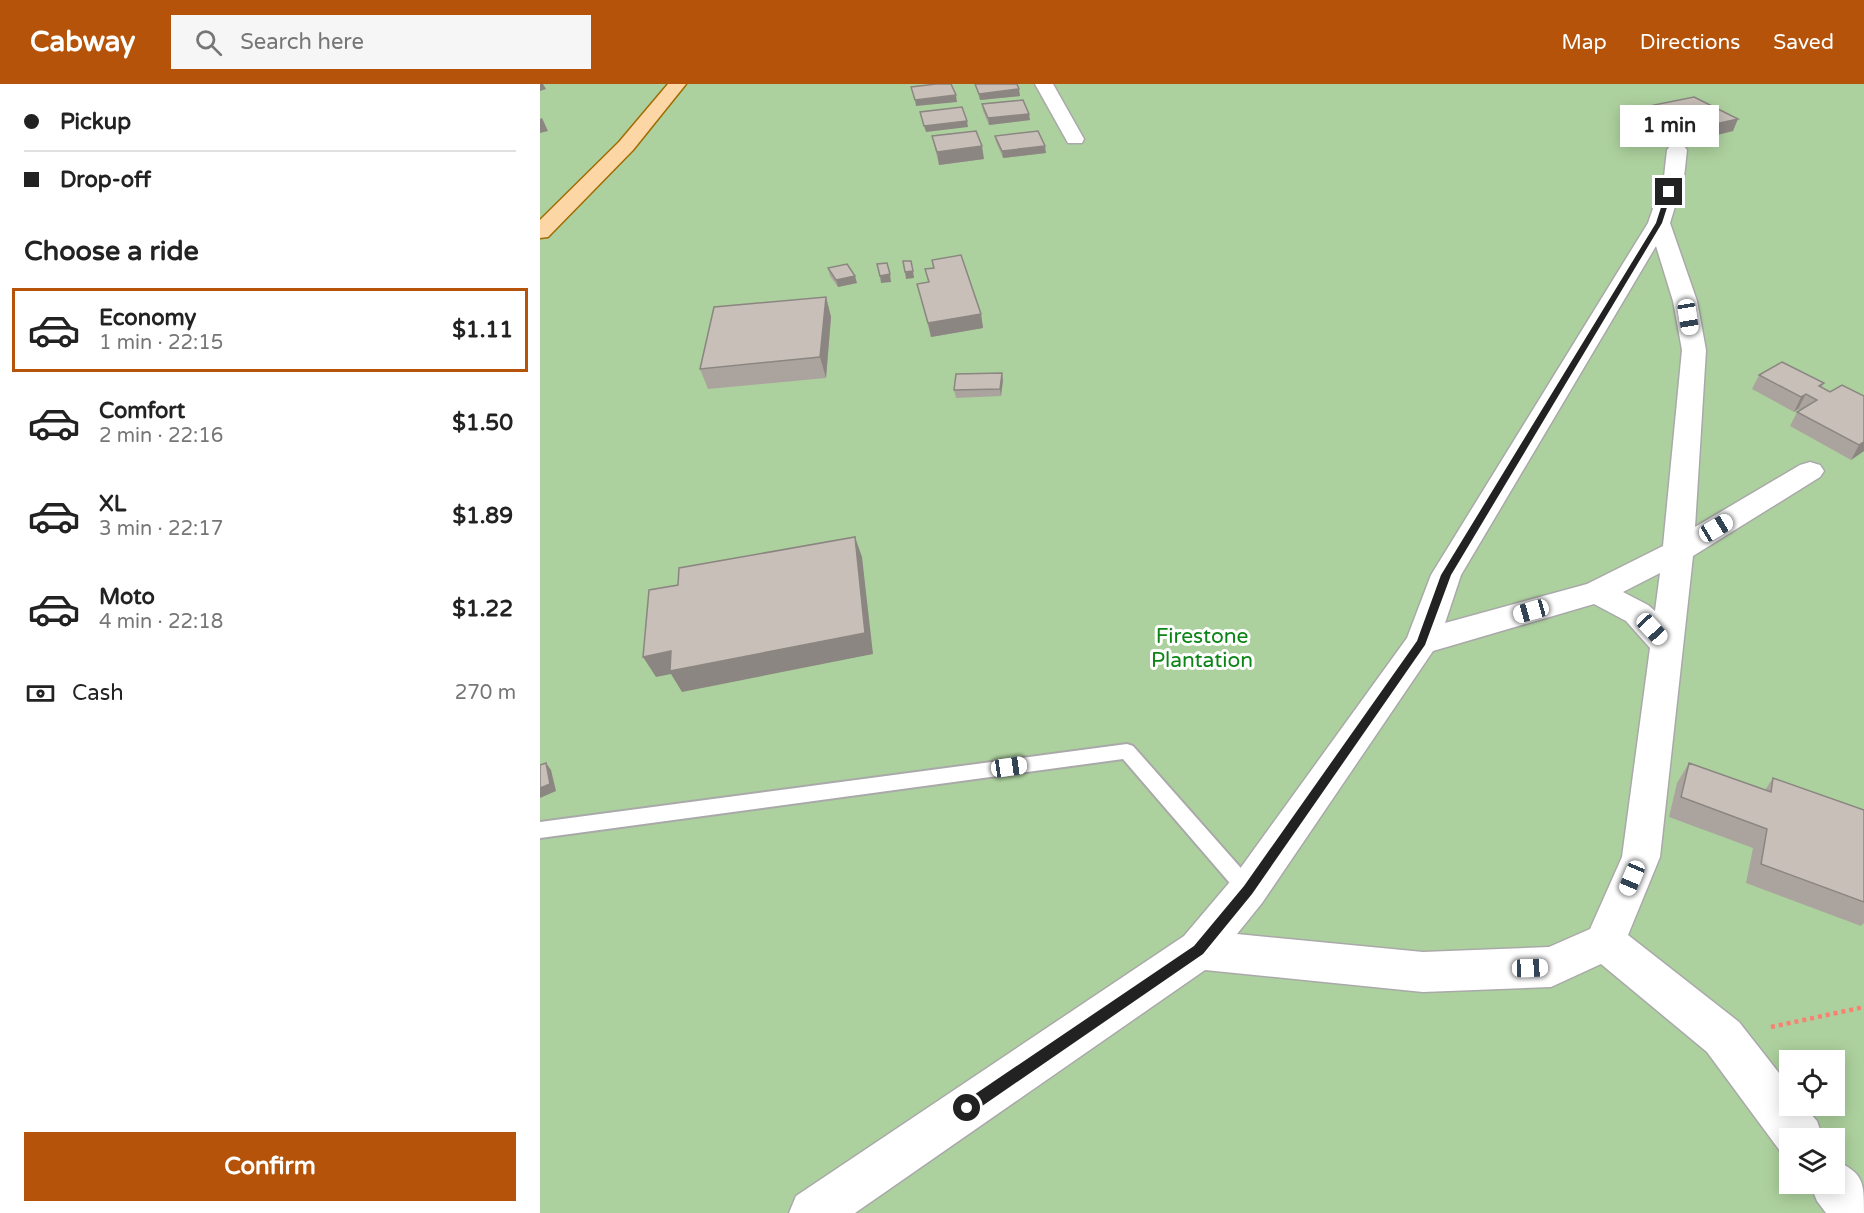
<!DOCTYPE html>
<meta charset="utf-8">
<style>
:root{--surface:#fff;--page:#f6f6f6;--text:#222;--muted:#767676;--line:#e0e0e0;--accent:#b45309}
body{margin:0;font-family:"Varela Round",sans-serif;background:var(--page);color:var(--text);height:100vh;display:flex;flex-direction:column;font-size:22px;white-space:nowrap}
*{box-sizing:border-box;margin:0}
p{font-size:20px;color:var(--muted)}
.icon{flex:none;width:33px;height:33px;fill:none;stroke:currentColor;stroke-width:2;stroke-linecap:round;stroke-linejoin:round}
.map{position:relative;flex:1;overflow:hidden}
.panel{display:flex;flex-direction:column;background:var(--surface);width:540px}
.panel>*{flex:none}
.guide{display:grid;align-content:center;height:132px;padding:0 24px;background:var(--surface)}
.fabs{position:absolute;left:1239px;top:966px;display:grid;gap:12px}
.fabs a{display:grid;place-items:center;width:66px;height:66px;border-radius:0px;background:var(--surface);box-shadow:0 3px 15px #0003;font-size:30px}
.end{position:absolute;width:27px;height:27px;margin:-14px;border:8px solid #222;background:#fff;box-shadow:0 0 0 3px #fff}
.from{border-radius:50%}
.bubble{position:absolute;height:42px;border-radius:0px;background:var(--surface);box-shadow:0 3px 15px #0003;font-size:20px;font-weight:800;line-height:42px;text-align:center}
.car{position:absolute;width:18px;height:36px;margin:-18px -9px;border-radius:8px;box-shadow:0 0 4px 2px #0007;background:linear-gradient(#fff 24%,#345 0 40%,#fff 0 76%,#345 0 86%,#fff 0)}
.guide b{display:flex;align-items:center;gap:21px;height:57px;font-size:22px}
.guide b+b{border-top:2px solid var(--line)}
.guide i{width:15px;height:15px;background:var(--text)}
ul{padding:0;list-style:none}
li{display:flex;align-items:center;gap:18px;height:84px;margin:0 12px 9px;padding:0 12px;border:3px solid transparent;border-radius:0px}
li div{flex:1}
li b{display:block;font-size:22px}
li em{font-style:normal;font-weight:800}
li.current{border-color:var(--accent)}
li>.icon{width:54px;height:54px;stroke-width:1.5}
h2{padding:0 24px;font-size:27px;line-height:72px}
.pay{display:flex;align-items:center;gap:15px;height:66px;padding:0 24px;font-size:22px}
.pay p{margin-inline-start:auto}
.primary-button{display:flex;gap:12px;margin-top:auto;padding:12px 24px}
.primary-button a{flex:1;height:69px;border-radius:0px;background:var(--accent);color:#fff;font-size:24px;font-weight:800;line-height:69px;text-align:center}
header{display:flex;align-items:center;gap:36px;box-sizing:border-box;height:84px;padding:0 30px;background:var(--accent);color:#fff}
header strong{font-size:28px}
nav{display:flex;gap:33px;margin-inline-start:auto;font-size:21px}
.search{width:420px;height:54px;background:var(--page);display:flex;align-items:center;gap:15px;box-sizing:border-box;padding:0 21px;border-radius:0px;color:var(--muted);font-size:22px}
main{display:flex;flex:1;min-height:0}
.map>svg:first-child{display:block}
</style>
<header>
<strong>Cabway</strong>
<div class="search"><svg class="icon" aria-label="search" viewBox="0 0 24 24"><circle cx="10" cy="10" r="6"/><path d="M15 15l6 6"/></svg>Search here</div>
<nav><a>Map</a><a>Directions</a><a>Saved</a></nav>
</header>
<main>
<section class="panel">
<div class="guide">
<b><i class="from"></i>Pickup</b>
<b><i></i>Drop-off</b>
</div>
<h2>Choose a ride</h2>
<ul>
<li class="current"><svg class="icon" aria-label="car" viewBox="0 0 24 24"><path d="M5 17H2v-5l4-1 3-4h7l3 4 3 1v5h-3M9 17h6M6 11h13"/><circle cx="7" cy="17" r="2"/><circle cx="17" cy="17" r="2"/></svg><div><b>Economy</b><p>1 min · 22:15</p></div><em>$1.11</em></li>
<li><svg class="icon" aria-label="car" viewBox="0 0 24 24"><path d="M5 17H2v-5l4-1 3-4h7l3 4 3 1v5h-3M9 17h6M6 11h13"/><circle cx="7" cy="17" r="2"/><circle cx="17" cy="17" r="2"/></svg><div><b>Comfort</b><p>2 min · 22:16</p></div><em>$1.50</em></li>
<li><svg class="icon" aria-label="car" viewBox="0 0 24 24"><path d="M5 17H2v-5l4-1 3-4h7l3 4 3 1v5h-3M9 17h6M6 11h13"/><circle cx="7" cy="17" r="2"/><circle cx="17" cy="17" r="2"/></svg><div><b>XL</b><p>3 min · 22:17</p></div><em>$1.89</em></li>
<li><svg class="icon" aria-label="car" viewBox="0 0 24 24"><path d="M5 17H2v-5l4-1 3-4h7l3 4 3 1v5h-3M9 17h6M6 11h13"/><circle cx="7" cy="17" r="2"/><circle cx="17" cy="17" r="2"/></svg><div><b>Moto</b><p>4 min · 22:18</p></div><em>$1.22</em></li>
</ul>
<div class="pay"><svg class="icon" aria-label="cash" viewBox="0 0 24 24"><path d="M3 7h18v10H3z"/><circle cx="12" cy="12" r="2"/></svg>Cash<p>270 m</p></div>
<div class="primary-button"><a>Confirm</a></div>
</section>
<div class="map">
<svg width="1324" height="1129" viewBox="0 0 1324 1129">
<rect width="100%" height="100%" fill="#f2efe9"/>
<path fill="#add19e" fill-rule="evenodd" d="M0,0H1324V1129H0ZM1250,976H1294V1022H1250ZM1250,1054H1294V1100H1250Z"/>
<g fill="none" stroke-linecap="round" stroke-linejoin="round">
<defs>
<path id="lane" d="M587,660L593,662L715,800L718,806L715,812L708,815L701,812L583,675L0,754V738Z"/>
<path id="street" d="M495,0H513L544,55L542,59H528Z
M1137,60L1144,62L1147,66L1144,93L1130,139L1157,217L1166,266L1155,443L1260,381L1270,378L1280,381L1284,387L1280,393L1153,472L1120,773L1088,851L1199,938L1250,1003V1022H1264L1277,1037L1283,1054H1250V1073L1243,1071L1167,968L1061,880L1011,903L883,908L665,886L315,1129H249L256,1112L644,852L694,793L867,554L891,491L1108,139L1124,93L1127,66L1130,62ZM1116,162L1133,217L1142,266L1123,462L1047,500L905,539L921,491ZM1120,489L1115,527L1108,521L1083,508ZM1054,520L1086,537L1110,564L1082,773L1050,845L1009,863L883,868L697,850L722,819L893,567Z
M1294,1076C1324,1089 1324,1098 1324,1129H1286L1277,1117L1270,1100H1294Z"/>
<path id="primary" d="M128,0H146L93,66L8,153L0,154V136L79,58Z"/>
</defs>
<use href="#lane" stroke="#a9a9a9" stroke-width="4"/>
<use href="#street" stroke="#a9a9a9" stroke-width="3"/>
<use href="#primary" stroke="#a06b00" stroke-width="3"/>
<path stroke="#fa8072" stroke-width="4.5" stroke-dasharray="4 4" stroke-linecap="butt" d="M1231,943L1324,923"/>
<use href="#lane" fill="#fff" fill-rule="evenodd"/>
<use href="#street" fill="#fff" fill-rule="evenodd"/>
<use href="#primary" fill="#fcd6a4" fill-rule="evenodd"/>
</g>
<path fill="#aba49e" d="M435,0H477L480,12L440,16Z
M442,20L490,36L449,41L443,27Z
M1114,21L1193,47L1153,57L1110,33Z
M392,52L444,75L399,81L395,65Z
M455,52L506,69L463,74L456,58Z
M392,176L441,230L443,244L391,253L377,200L388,198L385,185L393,184Z
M288,184L317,199L298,203L290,192Z
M286,213L291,233L286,294L168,305L160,285Z
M1219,291L1284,299L1281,304L1324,367L1311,376L1250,342L1257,328L1260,326L1258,325L1254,328L1212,305Z
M463,296L461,312L416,314L414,306Z
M1149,679L1225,706L1233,694L1324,726V839L1321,842L1206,799L1213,764L1129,733L1137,699Z"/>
<path fill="#8b8681" d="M0,0H3L6,5L0,7Z
M479,5L480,12L440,16L439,10Z
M416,11L417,18L376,22L375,16Z
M489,30L490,36L449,41L448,34Z
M2,34L8,47L0,49V35Z
M1198,35L1193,47L1153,57L1157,44Z
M427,37L428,43L386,48L384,42Z
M442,62L444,75L399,81L397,68Z
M505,62L506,69L463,74L462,67Z
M373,187L374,194L366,195L365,188Z
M350,190L351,198L341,199L340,192Z
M315,192L317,199L298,203L296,196Z
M286,213L291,233L286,294L280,273Z
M441,230L443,244L391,253L388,239Z
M462,289L463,296L461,312L460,305Z
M1266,310L1258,325L1254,328L1261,313Z
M1324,358V367L1311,376L1319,361Z
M315,453L322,473L333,570L142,608L131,590L116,593L103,573L131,567Z
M6,679L11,686L16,707L0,714V704Z"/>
<path fill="#c7bfb8" stroke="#8b8681" stroke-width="1.5" d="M396,0H411L416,11L375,16L371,3Z
M435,0H477L479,5L439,10Z
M1154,13L1198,35L1157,44L1114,21Z
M483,16L489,30L448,34L442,20Z
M422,23L427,37L384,42L380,28Z
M436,47L442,62L397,68L392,52Z
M498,47L505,62L462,67L455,52Z
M421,171L441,230L388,239L377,200L389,198L385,185L394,184L392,176Z
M363,177H371L373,187L365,188Z
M347,179L350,190L340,192L337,180Z
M307,180L315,192L296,196L288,184Z
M286,213L280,273L160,285L174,223Z
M1242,278L1284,299L1279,302L1290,308L1302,301L1324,312V358L1319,361L1257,328L1277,316L1266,310L1261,313L1219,291Z
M462,289L460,305L414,306L416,290Z
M315,453L325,549L130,587L131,567L103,573L109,506L138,501L139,484Z
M6,679L10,700L0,704V681Z
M1149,679L1231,708L1233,694L1324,726V818L1221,780L1227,745L1141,713Z"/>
<path fill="#222" d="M1129,107L1132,108L1122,139L911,491L885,561L712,810L663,870L432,1029L427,1031L422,1029L420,1024L422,1019L654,862L704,802L877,557L901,491L1116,139L1126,108Z"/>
<g text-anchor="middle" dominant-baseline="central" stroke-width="6" stroke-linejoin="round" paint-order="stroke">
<g font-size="21" fill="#0c8416" stroke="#fff">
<text x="662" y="552">Firestone<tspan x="662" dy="24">Plantation</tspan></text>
</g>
</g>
</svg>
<div class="fabs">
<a><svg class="icon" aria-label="locate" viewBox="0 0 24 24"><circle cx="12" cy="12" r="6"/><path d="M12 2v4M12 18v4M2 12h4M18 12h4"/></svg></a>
<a><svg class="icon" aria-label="layers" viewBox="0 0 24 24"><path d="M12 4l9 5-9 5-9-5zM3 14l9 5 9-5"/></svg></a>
</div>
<i class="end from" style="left:427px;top:1024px"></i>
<i class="end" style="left:1129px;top:108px"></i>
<div class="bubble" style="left:1080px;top:21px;width:99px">1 min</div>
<i class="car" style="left:1148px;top:233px;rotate:171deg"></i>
<i class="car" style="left:1176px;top:444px;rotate:59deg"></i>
<i class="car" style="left:991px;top:527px;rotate:254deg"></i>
<i class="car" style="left:1112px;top:545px;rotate:137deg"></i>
<i class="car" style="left:469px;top:683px;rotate:82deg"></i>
<i class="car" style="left:1092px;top:794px;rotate:203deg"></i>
<i class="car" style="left:990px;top:884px;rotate:88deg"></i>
</div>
</main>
